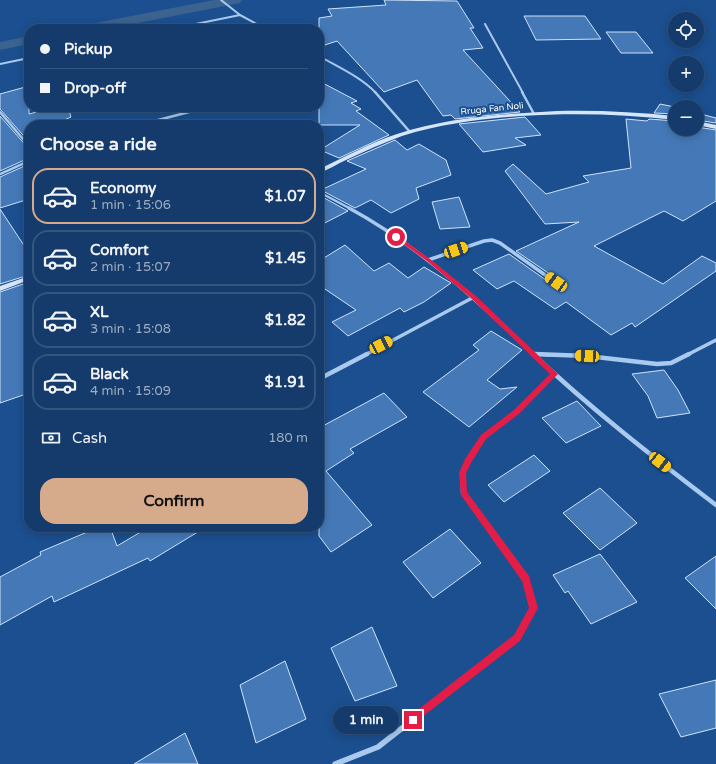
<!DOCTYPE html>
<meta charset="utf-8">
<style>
:root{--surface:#143b6b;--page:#1d4271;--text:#f1f3f6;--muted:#9dadc1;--line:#33557e;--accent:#d6ab8b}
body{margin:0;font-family:"Varela Round",sans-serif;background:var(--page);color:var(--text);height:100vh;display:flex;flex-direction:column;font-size:15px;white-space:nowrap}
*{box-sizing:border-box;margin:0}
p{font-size:13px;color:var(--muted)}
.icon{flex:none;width:22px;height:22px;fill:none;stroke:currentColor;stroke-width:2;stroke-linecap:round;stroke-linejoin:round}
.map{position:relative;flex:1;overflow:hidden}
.details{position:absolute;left:24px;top:120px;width:300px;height:412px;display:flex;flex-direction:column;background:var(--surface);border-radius:16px;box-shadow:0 2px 10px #0003,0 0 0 1px var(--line)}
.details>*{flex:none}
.hud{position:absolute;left:24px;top:24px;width:300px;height:88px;border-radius:16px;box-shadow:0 2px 10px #0003,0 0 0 1px var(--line);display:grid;align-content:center;height:88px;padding:0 16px;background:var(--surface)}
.tools{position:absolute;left:668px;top:12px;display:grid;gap:8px}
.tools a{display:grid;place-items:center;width:36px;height:36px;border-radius:50%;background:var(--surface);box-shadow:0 2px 10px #0003,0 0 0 1px var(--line);font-size:20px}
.end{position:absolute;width:18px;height:18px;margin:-9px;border:5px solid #e11d48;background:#fff;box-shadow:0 0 0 2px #fff}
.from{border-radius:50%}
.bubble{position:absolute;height:28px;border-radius:14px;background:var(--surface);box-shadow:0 2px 10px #0003,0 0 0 1px var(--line);font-size:13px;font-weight:800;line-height:28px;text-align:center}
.car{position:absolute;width:12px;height:24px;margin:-12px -6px;border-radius:5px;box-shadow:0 0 3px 1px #0007;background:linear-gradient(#f5c518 24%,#345 0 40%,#f5c518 0 76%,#345 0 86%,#f5c518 0)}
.hud b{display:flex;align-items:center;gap:14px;height:38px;font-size:15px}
.hud b+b{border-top:1px solid var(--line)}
.hud i{width:10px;height:10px;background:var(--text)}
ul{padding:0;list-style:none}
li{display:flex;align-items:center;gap:12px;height:56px;margin:0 8px 6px;padding:0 8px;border:2px solid var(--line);border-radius:16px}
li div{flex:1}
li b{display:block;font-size:15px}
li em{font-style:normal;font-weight:800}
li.selected{border-color:var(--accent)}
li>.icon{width:36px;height:36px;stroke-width:1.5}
h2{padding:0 16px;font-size:18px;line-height:48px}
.pay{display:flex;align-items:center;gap:10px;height:44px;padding:0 16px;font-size:15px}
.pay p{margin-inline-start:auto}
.button{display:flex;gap:8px;margin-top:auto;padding:8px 16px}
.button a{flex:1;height:46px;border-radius:16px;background:var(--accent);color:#111;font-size:16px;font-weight:800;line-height:46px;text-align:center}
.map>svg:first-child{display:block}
</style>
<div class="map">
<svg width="716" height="764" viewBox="0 0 716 764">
<rect width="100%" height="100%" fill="#1b4f8f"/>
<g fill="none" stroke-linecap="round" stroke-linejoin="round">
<path fill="#3c6290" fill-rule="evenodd" d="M214,0H242L240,3L235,4L107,29H78L80,26L85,25Z
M29,36V44L0,50V42Z"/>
</g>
<path fill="#4478b7" stroke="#cfe3fa" d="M384,0L457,1L474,28H470L483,48L463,50L520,112L455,119L451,115L443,116L417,80L384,92L337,41L319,47V18L332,16L328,9L386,5Z
M524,16H585L601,39L536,40Z
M606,32H636L653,53H621Z
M319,81L357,101L351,103L361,109L356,111L389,135L339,158L320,150L360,125H319Z
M29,86V114L56,107H68L71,117L52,125H29V142L0,109V94Z
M660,104L675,107V114L654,113Z
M697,113L716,118V123L697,120Z
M0,116L29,149V158L0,171Z
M525,117L541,135L515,138L526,145L483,152L459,124Z
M626,119L647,121L649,119L675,121V129H697V127L716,130V201L683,221L664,211L594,246L663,284L702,256L716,263V271L635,327L632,323L611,335L566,302L555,309L514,281L497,289L473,270L509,254L553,285L557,284V279L516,251L579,222L545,224L505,171L513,164L546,194L589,182L583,176L631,168Z
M395,140L407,150L419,144L446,160L451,175L416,188L419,199L391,213L371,200L355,208L321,190L366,169L347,161Z
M29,164V199L0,208V177Z
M319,195L346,210L348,211L319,226Z
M459,197L470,227L440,229L432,202Z
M0,209L29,253V275L0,284Z
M345,245L374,271L389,263L408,278L424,267L451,283L424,302L404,312L400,308L348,336L332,322L356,310L319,285V261Z
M29,282V393L0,403V292Z
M491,331L522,350L487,380L500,389L517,387L469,427L423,392L479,350L473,345Z
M664,370L678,390L690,413L657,418L648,396L632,374Z
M384,393L407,417L350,449L354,453L326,471L372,525L331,552L319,536V428Z
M577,401L601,426L566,443L542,418Z
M534,455L550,471L504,502L488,485Z
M600,488L637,523L600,550L563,513Z
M99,527H110L117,546L149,527H206L150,561L148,558L54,602L52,596L0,625V577L41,555L40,552Z
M450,529L481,563L433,598L403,562Z
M600,554L637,602L591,624L568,591L565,593L553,575Z
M716,556V609L685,578Z
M372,627L397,686L355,701L331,648Z
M285,661L306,719L256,743L240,685Z
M716,680V728L681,737L659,694Z
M185,733L198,764H134Z"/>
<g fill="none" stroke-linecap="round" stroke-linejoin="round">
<path stroke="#a9c9ee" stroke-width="2" d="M221,0L240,15L266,29
M485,24L523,93
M171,29L240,15
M319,56C338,67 361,77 376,93
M0,64L29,58"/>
<path stroke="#a9c9ee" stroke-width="2.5" d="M375,92L410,132
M522,92L534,114
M0,112L29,146
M139,125L189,112L190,107
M0,174L29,161
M319,192L351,209"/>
<path stroke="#a9c9ee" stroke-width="3.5" d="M349,208C419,246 477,300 534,355
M428,260L484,241L492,240L500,243L555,282
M534,354L550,355
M365,355L474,297
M687,355L716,340"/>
<path stroke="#a9c9ee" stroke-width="4.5" d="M533,354C590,408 653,457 716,505
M534,354L587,356L657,364L671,363L689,354
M319,379L367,354
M495,537L463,493V473L468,461L484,437L516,412L554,374"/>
<path stroke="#a9c9ee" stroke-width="5.5" d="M335,764L378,747L517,638L533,608L526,579L494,536"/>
<path fill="#d6e6fa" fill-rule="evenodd" d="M557,111C597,110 636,112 675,116V120C624,114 573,113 521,116C480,119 441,124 402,136C383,143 365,151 346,160C337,164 328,170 319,173V169C345,157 370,143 397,134C449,117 503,114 557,111Z
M697,121L716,125V129L697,125Z
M29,276V280L0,291V286Z"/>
</g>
<path fill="#e11d48" d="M395,236H398L430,259L476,296L558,374L519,414L486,439L471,463L466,473L467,492L529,576L538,608L520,641L413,724L410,723L408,720L410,716L514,635L529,608L522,581L461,495L459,473L465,459L481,435L514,410L550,374L472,299L427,261L395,238Z"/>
<g text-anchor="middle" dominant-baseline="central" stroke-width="4" stroke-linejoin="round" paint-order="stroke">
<g font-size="9" fill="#fff" stroke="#1b4f8f">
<text transform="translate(492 109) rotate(-6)">Rruga Fan Noli</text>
</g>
</g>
</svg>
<div class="tools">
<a><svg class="icon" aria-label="locate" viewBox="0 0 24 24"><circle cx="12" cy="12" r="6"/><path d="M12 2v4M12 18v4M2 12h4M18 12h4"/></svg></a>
<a>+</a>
<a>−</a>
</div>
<i class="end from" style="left:396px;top:237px"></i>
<i class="end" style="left:413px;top:720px"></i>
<div class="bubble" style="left:333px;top:706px;width:66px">1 min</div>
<i class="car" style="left:456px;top:250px;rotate:71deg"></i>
<i class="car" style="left:556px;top:282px;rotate:305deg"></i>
<i class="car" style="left:381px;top:345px;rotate:63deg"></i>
<i class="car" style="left:587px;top:356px;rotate:273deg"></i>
<i class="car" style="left:660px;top:462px;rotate:128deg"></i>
<div class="hud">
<b><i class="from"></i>Pickup</b>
<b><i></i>Drop-off</b>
</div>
<section class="details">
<h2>Choose a ride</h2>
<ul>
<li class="selected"><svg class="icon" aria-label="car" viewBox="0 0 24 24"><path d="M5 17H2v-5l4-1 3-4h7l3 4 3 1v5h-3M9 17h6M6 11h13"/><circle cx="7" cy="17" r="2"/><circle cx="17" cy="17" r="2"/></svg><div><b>Economy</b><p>1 min · 15:06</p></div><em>$1.07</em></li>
<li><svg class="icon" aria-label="car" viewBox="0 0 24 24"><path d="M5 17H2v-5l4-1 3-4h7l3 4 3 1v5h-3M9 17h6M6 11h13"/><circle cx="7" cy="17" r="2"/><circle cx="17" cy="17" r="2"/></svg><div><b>Comfort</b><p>2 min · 15:07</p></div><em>$1.45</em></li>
<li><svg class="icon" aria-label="car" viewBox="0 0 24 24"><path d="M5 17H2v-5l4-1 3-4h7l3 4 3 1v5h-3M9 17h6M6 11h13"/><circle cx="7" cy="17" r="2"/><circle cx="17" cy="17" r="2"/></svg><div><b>XL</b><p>3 min · 15:08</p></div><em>$1.82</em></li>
<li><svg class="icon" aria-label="car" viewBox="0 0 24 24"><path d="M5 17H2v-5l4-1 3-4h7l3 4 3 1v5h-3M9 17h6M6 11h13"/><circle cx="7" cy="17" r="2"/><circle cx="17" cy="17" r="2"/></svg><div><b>Black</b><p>4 min · 15:09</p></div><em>$1.91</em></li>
</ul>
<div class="pay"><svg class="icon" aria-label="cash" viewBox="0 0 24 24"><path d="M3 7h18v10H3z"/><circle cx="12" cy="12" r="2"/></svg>Cash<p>180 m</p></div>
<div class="button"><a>Confirm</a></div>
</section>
</div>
